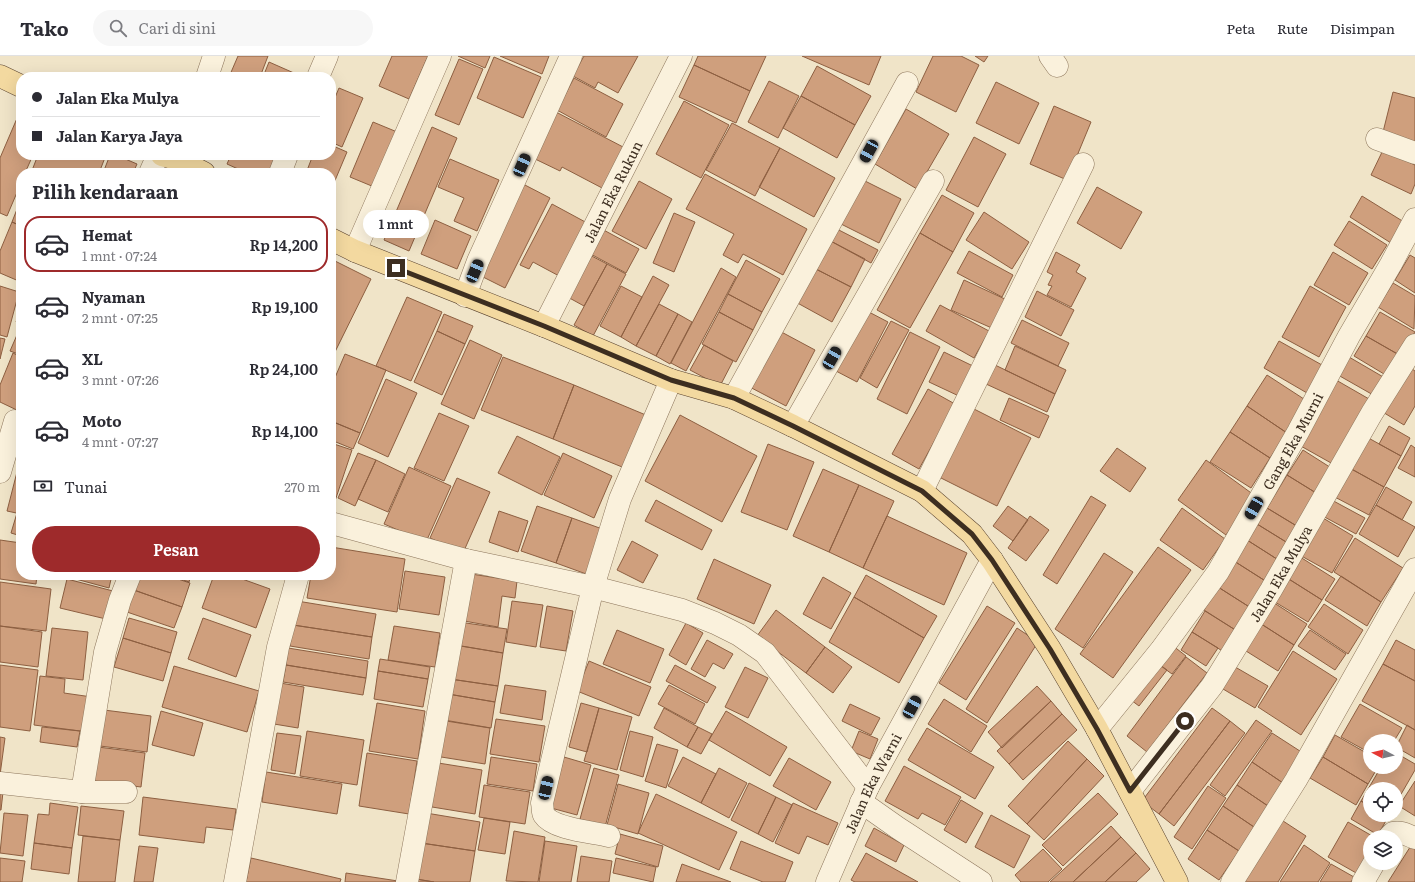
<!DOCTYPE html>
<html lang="id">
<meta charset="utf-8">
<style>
:root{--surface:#fff;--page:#f7f7f7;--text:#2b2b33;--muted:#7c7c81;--line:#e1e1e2;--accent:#9e2a2b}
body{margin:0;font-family:Literata,serif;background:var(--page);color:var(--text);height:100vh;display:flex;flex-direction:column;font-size:15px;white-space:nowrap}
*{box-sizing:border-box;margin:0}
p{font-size:13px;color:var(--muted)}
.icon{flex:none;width:22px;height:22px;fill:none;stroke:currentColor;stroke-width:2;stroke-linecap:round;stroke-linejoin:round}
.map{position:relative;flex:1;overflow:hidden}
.drawer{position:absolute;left:16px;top:112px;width:320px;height:412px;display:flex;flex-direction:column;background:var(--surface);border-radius:16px;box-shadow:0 4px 16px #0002}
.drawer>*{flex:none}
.top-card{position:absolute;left:16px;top:16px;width:320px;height:88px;border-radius:16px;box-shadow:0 4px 16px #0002;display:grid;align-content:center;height:88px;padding:0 16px;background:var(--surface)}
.needle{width:26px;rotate:277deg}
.tools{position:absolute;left:1363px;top:678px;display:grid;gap:8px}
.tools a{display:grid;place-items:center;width:40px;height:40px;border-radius:50%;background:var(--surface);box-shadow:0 4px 16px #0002;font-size:20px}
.end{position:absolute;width:18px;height:18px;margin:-9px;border:5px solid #3d2e20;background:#fff;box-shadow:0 0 0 2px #fff}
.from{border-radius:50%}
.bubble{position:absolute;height:28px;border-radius:14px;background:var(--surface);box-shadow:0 4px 16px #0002;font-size:13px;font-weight:600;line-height:28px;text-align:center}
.car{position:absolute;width:12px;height:24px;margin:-12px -6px;border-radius:5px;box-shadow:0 0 3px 1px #0007;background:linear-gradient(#222 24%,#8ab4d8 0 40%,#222 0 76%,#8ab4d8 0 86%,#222 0)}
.top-card b{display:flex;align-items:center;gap:14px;height:38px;font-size:15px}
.top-card b+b{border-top:1px solid var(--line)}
.top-card i{width:10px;height:10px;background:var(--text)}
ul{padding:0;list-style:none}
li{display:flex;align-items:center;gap:12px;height:56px;margin:0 8px 6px;padding:0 8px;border:2px solid transparent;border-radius:16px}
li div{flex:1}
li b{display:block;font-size:15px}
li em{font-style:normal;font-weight:600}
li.selected{border-color:var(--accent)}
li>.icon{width:36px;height:36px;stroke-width:1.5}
h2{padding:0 16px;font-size:18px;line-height:48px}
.pay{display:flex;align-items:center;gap:10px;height:44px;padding:0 16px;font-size:15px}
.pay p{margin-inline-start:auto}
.button{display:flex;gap:8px;margin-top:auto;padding:8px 16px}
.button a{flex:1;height:46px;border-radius:24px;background:var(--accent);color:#fff;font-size:16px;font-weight:600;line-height:46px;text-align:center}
header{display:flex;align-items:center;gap:24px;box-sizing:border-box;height:56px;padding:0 20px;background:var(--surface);border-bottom:1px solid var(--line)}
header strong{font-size:19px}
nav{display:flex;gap:22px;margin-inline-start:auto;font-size:14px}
.search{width:280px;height:36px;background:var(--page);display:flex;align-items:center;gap:10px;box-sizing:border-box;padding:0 14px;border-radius:22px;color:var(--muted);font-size:15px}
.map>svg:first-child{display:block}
</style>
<header>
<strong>Tako</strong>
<div class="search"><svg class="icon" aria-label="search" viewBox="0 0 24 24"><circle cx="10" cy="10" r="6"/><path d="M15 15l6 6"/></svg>Cari di sini</div>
<nav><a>Peta</a><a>Rute</a><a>Disimpan</a></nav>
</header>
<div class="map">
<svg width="1415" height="826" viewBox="0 0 1415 826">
<rect width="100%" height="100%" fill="#f0e4c8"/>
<path fill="#cf9f7d" stroke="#8d5f41" d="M238,0H268L260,21H229Z
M392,0H428L409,43L379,30Z
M458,0H490L485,12Z
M500,0H549L542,18Z
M584,0H638L618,37L598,26L595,32L573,20Z
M698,0H766L750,35L694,9Z
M802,0H881L869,29Z
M933,0H961L979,9L956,56L916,36Z
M975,0H988L984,6Z
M494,1L541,21L523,62L477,42Z
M459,3L483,13L459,69L435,59Z
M269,6L303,21H263Z
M694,9L750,35L736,67L679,41Z
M817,10L871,40L855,69L801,40Z
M574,22L623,48L606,81L557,54Z
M769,25L799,40L778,82L748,66Z
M996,26L1039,47L1019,88L976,67Z
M339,32L363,42L342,91L331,86V51Z
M1393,36L1415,42V89L1382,80Z
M801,40L855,69L837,102L783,72Z
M684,45L729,69L701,122L656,98Z
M1054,50L1091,66L1067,124L1030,108Z
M21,53V99H33L25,117H21V127L7,160L0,157V102Z
M906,53L949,78L917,133L875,108Z
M556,56L625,92L604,133L562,111L560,115L533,102Z
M373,66L402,78L379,133L350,121Z
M732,67L780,92L755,140L706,114Z
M432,71L457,82L409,195L384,184Z
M974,81L1006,98L978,151L946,134Z
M331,89L347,96L331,134V117H306L313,99H331Z
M780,92L835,122L814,161L759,131Z
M1383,94L1415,109V128L1411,138L1371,119Z
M38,99H106L99,117H31Z
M110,99H116L137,108L133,117H103Z
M231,99H278L270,117H247L227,108Z
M450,103L499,124L477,175L454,165L464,142L438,131Z
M705,118L807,173L783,219L743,198L738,207L723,199L734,178L686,153Z
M863,124L901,143L879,187L841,168Z
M639,125L672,143L646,193L612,175Z
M523,128L550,142L505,232L477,218Z
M1097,131L1142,156L1121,193L1077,167Z
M942,139L974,157L953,196L920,177Z
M1362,140L1404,166L1391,187L1350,161Z
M21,143V170L12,166Z
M552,148L589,168L561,221L533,206L529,213L520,209Z
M984,156L1029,186L1012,213L966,184Z
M674,157L695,166L674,216L653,207Z
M435,164L471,180L457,213L421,198Z
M1349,165L1387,189L1372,213L1334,189Z
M12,166L21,170V226L0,217V195Z
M831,170L878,194L871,207L825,182Z
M598,171L639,193L626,217L585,195Z
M920,177L953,196L910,272L877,254Z
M825,182L865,203L851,231L810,210Z
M969,195L1013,219L1002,241L957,217Z
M1056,196L1080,209L1076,216L1086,222L1071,251L1047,239L1052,230L1048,229L1053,219L1047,216Z
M1333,196L1368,217L1349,249L1314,229Z
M586,197L607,208L584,250L564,239Z
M1410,199L1415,202V237L1395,224Z
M331,203L371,223L331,304Z
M746,204L780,223L762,256L728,238Z
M607,208L626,218L593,280L574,269Z
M810,210L851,231L832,266L792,244Z
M721,212L736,221L686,315L671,307Z
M653,220L669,229L636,290L621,281Z
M964,224L1007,244L994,273L951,254Z
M1393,227L1415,240L1414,273L1378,251Z
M0,230L19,236L7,281L0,279Z
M621,230L642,241L621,281L600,270Z
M1310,230L1346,251L1319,301L1282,281Z
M1037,235L1074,254L1061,280L1025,261Z
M728,238L762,256L753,274L719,256Z
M407,241L442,256L411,325L376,310Z
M659,248L678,258L656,300L636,290Z
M940,249L989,275L974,302L926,275Z
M21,255V268L16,266Z
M867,255L888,266L857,326L836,315Z
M719,256L753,274L736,306L702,288Z
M1380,256L1415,276L1401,300L1366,280Z
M444,258L473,270L465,288L437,275Z
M678,258L692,266L670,308L656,300Z
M1022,264L1069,287L1058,310L1011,287Z
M891,265L909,274L877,332L860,322Z
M20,272H21V299L10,295Z
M774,272L815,294L786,350L744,328Z
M437,275L465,288L442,339L414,326Z
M910,276L940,291L907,358L877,343Z
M1366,280L1401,300L1389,321L1354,300Z
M0,282L5,283L0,303Z
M470,284L502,299L474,363L441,348Z
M1279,285L1322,309L1307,337L1264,312Z
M704,289L733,305L720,330L690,314Z
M1015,290L1066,314L1055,338L1005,314Z
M944,296L975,311L961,341L929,326Z
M13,297L21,301V356L0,346V329Z
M345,298L386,314L360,377L331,365V331Z
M503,301L574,329L553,383L481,354Z
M1349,301L1385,322L1375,340L1338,319Z
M995,309L1055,338L1047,356L986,328Z
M1408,310L1415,315V350L1404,369L1381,355Z
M1267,319L1307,345L1287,377L1247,350Z
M386,323L417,337L388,401L358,387Z
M1336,324L1376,347L1340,412L1299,389Z
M574,329L653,362L632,415L553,383Z
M928,333L955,348L919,413L892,398Z
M1009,342L1049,360L1039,382L1000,364Z
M1247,350L1287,377L1270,402L1230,376Z
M974,353L1031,382L997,450L939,421Z
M439,357L469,370L444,425L414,412Z
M680,359L757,400L722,466L645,425Z
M331,365L360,377L353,393L331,384Z
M1389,370L1410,382L1401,400L1379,388Z
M1230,376L1270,402L1251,432L1210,406Z
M1363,379L1401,400L1384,431L1346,410Z
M517,380L560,401L542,439L498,417Z
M331,387L352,394L332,454H331Z
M768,388L814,406L787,474L741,456Z
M1411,389L1415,392V421L1398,412Z
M1117,392L1146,412L1130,436L1100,415Z
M1303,394L1336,415L1321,440L1287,419Z
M358,397L376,404L355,450L338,442Z
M563,397L612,420L594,462L544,439Z
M376,404L405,418L388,456L358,443Z
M1206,404L1254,439L1226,479L1178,444Z
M1346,410L1384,431L1369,459L1331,439Z
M409,411L451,430L426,486L384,468Z
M823,413L859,429L829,496L793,480Z
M17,416L21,417V458L7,455Z
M1287,419L1321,440L1300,472L1267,452Z
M457,422L490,436L463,497L430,482Z
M859,429L894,445L863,512L829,496Z
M1386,431L1412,446L1402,464L1376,449Z
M1091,440L1106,449L1057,528L1043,519Z
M1328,442L1365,462L1356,478L1319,458Z
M656,444L712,474L702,494L645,465Z
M1376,449L1415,471L1398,501L1359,478Z
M537,450L572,462L556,507L521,495Z
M1008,450L1028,464L1013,485L993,470Z
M1182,452L1225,483L1203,514L1160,484Z
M1267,452L1300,472L1291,489L1257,468Z
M499,455L528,465L518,496L489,486Z
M17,457L21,458V480L11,477Z
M1318,459L1353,480L1332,517L1296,497Z
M887,460L967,497L944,549L863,512Z
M1030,460L1049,474L1026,505L1008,492Z
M572,462L605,474L589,519L556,507Z
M1257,468L1291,489L1280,505L1247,484Z
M1355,482L1403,512L1381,546L1334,516Z
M0,484L21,487V519H37L36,528L0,523Z
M1247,484L1280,505L1267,526L1234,505Z
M632,485L658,499L643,527L617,514Z
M331,491L405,503L397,556L307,542L311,519H331Z
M1158,491L1191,514L1113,622L1080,598Z
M1104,497L1133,516L1083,592L1055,573Z
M1297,499L1335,523L1322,544L1284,520Z
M714,503L771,529L754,568L697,543Z
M1234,505L1267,526L1251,552L1218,531Z
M405,515L445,521L439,559L399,553Z
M471,518L517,525L515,542L502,540L498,571L464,565Z
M61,519H112L109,532Z
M136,519H166L190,527L182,551L131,533Z
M169,519H191L189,526Z
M214,519H231L270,533L256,572L202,552Z
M866,519L937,560L924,582L854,541Z
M1284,520L1322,544L1308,566L1270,543Z
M1341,520L1381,546L1367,570L1325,544Z
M823,521L851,537L831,573L803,558Z
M67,523L113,535L106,563L60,552Z
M0,526L51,533L46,575L0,570Z
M1218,531L1251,552L1237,575L1204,554Z
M131,533L182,551L174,572L124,555Z
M854,541L924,582L899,627L829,586Z
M1268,543L1307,568L1294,589L1255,564Z
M297,545L376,558L372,581L293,569Z
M512,545L543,549L536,591L506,586Z
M1324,548L1363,574L1348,598L1308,571Z
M547,550L573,555L566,595L540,591Z
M987,550L1015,567L966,644L939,627Z
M776,554L825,591L806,617L757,580Z
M1205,555L1237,575L1224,596L1192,576Z
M129,562L177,576L171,597L123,582Z
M203,562L251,579L236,621L188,603Z
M1255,564L1294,589L1278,615L1238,590Z
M459,566L507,573L503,597L455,589Z
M686,567L703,577L686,609L669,599Z
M293,569L372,581L369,603L290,590Z
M0,570L42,576L38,611L0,606Z
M394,570L440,577L435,611L388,604Z
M52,572L88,576L83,624L46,620Z
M1017,572L1038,586L987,667L966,653Z
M617,574L664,593L650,627L603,608Z
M1310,574L1346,598L1335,614L1298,590Z
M1192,576L1218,592L1206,610L1181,594Z
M123,582L171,597L163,625L114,611Z
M707,584L733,598L724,613L713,607L705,621L691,613Z
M1396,584L1415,594V625L1383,608Z
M1168,586L1186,600L1172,618L1154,605Z
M455,589L503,597L498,630L450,623Z
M825,591L852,611L833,637L806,617Z
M288,592L368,605L366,622L286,609Z
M1293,595L1337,623L1301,679L1258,651Z
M1186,601L1207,617L1147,696L1127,680Z
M380,603L430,611L428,623L378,615Z
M589,605L651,631L639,660L577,635Z
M1159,608L1167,614L1139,650L1131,644Z
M1230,608L1268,630L1255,652L1218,630Z
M1383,608L1415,625V674L1362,645Z
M0,609L38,614L30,675L0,671Z
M286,609L366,622L363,639L283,626Z
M675,609L716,631L707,647L666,625Z
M174,610L259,635L247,676L162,651Z
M745,611L768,622L748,662L725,651Z
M378,615L428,623L423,651L374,643Z
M40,620L65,623L64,637L92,641L88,676L34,669Z
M450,623L498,630L495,646L448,638Z
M280,627L304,631L298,672L274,668Z
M505,629L546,635L542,664L500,657Z
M669,629L705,648L695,668L658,648Z
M1037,630L1051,645L1002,692L988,676Z
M448,638L495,646L491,672L444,664Z
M944,643L987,670L971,696L928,668Z
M1051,645L1062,658L1009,708L997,695Z
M377,647L425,655L418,703L369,695Z
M581,647L599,652L587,696L569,691Z
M850,648L880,662L871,679L842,665Z
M1360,648L1402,672L1394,685H1370V697L1341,681Z
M599,652L632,661L617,714L584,705Z
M664,652L698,671L687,691L654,672Z
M1212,652L1230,665L1159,758L1142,745Z
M104,654L151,660L147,696L100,690Z
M161,655L203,667L194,700L152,689Z
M726,655L787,691L770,720L709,684Z
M1062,658L1077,674L1023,724L1009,708Z
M496,663L545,670L539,706L490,698Z
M440,664L490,672L485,708L435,700Z
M1256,664L1272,675L1225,740L1210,729Z
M1230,665L1245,677L1174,770L1159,758Z
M1407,669L1415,674V702L1396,691Z
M42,671L80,675L77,691L40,686Z
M698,671L712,678L701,698L687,691Z
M927,672L994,711L975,743L908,704Z
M307,675L364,684L357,729L300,720Z
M630,675L653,681L643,721L620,714Z
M859,675L878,683L870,703L851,695Z
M277,677L301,680L295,718L271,714Z
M1272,677L1303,697L1283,727L1252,706Z
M1335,679L1370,699V711H1378L1368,728L1323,701Z
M0,681L5,682L0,719Z
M1068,685L1087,703L1027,768L1008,750Z
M657,688L678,694L666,732L645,725Z
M98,691L145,697L141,731L94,725Z
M367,697L417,705L409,758L359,750Z
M1396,697L1415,708V714L1396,747V733H1370V750L1361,745L1381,711H1396Z
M491,701L537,708L533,735L487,728Z
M564,701L591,709L577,759L551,752Z
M683,701L716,718L701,747L668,730Z
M1323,701L1368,728L1356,749L1310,722Z
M789,702L831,726L816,754L773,730Z
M1087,703L1104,720L1044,784L1027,768Z
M432,706L482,714L475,758L426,750Z
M1252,706L1283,727L1268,750L1237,729Z
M904,710L961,741L945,769L922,757L918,763L885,745Z
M594,712L619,719L605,771L580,763Z
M719,712L747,727L729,762L701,747Z
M266,716L342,728L337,758L262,746Z
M1415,725V760L1399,750Z
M749,727L776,741L758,778L731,764Z
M618,728L649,737L638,778L607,769Z
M484,729L530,736L525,768L479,761Z
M1237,729L1268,750L1254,771L1223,750Z
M1208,730L1226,742L1192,793L1174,781Z
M0,736H3L1,754H0Z
M1098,737L1118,758L1063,810L1042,789Z
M656,738L737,776L719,814L638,777Z
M143,741L236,753L233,774L206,771L204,787L139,779Z
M776,741L792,749L773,786L758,778Z
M961,744L983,757L966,787L944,774Z
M1361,745L1370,750V759H1385L1388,761L1378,779L1351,763Z
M50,747L78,751L72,792L34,787L38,758L49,759Z
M793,747L838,767L828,789L807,780L799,798L775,787Z
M81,750L124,755L120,784L78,779Z
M1223,750L1254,771L1239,795L1207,774Z
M4,757L28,759L23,800L0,797Z
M426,757L480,766L475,795L421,787Z
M991,759L1030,780L1014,812L975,791Z
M484,762L510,766L505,798L478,794Z
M1280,763L1306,780L1278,826H1241Z
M1348,766L1374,781H1370V796L1358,818L1328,801Z
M1111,770L1121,781L1073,826H1050Z
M874,772L904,789L896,806L865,790Z
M1207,774L1239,795L1219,824L1188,803Z
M514,775L545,781L538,826L506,825Z
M620,778L663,790L658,811L615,798Z
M83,780L120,784L115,826H78Z
M1121,781L1136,797L1105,826H1073Z
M545,785L577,790L571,826H539Z
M741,785L793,806L785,826H763L730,813Z
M34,787L72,792L69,818L31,813Z
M421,787L475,795L470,826H434L416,823Z
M1412,788L1415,790V826H1388Z
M1304,789L1330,807L1318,826H1280Z
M139,790L158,792L153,826H134Z
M1043,793L1062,813L1048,826H1021L1015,819Z
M866,797L918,826H855L851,824Z
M1136,797L1150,813L1136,826H1105Z
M581,800L612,805L609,826H577Z
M0,802L25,805L22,826H0Z
M251,802L341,823L340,826H246Z
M616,802L656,811L653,826L613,817Z
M682,808L731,826H676Z
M1331,808L1354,821L1351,826H1320Z
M346,817L398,825V826H345Z
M416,823L434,826H415Z"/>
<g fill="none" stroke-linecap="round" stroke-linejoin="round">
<defs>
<g id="minor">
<path d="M1050,0L1057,10"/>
<path d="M207,21L214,0"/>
<path d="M318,21L327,0"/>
<path d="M1377,83L1415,97"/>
<path d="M150,117L158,99"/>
<path d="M280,117L287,99"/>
<path d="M355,195L440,0"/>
<path d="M465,240L478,205L571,0"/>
<path id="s1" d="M544,270L681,0"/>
<path d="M734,342L907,27"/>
<path d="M793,370L933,125"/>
<path d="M0,416L15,365"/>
<path d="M922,435L1083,108"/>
<path d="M331,467L466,504L593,531L682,554L715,567L739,579L765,597L868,731"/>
<path id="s2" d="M1097,673L1161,594L1218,516L1298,376L1349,280L1391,208L1415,163"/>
<path d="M0,727L82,736H126"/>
<path id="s3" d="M1130,735L1212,630L1271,534L1372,357L1415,289"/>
<path d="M82,736L105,596L120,544L130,519"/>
<path d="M861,746L898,772L981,826"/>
<path d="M609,780C593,776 553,773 544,759C542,756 543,751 542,747L593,531L620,443L671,324"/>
<path d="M1389,781L1393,777C1401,775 1407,779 1415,782"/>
<path d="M235,826L278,591L298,519"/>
<path d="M407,826L466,504"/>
<path id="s4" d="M827,826L868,731L992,504"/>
<path d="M1232,826L1296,724L1415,513"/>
<path d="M1363,826L1374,807"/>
</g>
<path id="major" d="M0,20L21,30
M162,99L177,103L204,117
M331,183L355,195L544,270L671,324L734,342L793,370L922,435L972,478L992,504L1050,593L1097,673L1177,826"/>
</defs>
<use href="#minor" stroke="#8d765c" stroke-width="23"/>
<use href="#major" stroke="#5b4430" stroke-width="23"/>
<use href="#minor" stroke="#faf1dc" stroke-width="22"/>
<use href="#major" stroke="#f3d9a0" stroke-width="22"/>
</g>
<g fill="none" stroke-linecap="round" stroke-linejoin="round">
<path stroke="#3d2e20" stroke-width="5" d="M396,212L544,270L671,324L734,342L793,370L922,435L972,478L992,504L1050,593L1097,673L1130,735L1185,665"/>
</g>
<g text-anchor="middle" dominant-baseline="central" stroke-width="3" stroke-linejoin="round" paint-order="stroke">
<g font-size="14" fill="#3d2e20" stroke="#f7eed8">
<text stroke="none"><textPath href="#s1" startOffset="151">Jalan Eka Rukun</textPath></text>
<text stroke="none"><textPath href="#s2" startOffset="349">Gang Eka Murni</textPath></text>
<text stroke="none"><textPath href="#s3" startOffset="265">Jalan Eka Mulya</textPath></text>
<text stroke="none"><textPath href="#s4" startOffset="109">Jalan Eka Warni</textPath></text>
</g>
</g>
</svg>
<div class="tools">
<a><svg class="needle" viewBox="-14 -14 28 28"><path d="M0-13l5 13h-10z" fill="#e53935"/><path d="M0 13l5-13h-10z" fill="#7c7c81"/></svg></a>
<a><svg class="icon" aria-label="locate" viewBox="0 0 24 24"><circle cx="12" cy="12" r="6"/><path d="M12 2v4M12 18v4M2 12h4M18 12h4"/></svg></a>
<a><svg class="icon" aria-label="layers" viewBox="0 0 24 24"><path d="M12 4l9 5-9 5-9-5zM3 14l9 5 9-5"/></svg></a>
</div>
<i class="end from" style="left:1185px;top:665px"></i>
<i class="end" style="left:396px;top:212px"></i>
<div class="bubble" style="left:363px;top:154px;width:66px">1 mnt</div>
<i class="car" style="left:869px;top:95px;rotate:209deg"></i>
<i class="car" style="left:522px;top:109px;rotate:24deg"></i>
<i class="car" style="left:475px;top:215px;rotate:23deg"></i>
<i class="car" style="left:832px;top:302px;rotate:30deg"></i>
<i class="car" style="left:1254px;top:452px;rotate:210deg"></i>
<i class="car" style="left:912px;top:651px;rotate:29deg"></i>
<i class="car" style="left:546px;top:732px;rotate:13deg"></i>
<div class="top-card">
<b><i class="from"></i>Jalan Eka Mulya</b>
<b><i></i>Jalan Karya Jaya</b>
</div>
<section class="drawer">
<h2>Pilih kendaraan</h2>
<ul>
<li class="selected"><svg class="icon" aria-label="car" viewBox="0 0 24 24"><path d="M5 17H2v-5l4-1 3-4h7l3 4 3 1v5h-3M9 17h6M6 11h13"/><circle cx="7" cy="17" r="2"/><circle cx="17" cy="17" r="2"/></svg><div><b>Hemat</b><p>1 mnt · 07:24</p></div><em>Rp 14,200</em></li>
<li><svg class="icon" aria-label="car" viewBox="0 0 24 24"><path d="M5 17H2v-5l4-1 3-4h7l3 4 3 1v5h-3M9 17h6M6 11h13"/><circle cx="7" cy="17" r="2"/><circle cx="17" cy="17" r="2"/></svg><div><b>Nyaman</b><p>2 mnt · 07:25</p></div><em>Rp 19,100</em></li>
<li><svg class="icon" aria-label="car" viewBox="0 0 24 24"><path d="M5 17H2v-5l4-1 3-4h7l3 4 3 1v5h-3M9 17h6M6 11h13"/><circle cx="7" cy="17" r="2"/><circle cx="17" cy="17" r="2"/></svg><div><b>XL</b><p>3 mnt · 07:26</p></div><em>Rp 24,100</em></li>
<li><svg class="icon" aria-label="car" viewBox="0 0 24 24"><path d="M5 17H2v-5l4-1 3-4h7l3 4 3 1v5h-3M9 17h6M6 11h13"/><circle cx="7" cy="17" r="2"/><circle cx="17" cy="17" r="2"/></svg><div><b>Moto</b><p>4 mnt · 07:27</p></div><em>Rp 14,100</em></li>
</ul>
<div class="pay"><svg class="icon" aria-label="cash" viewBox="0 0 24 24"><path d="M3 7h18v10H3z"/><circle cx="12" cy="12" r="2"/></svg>Tunai<p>270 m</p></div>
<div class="button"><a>Pesan</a></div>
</section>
</div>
